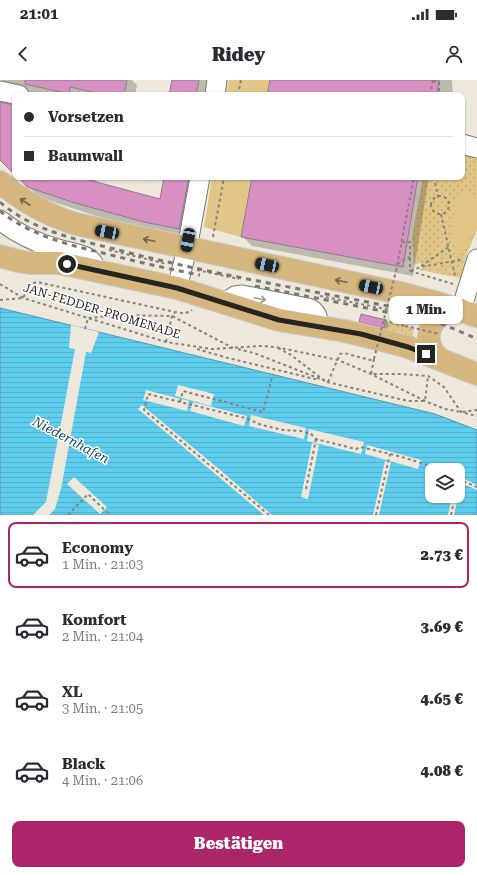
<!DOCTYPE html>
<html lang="de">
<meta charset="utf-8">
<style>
:root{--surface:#fff;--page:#f7f7f7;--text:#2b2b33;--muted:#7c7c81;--line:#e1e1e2;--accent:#ad2569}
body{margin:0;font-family:"Roboto Serif",serif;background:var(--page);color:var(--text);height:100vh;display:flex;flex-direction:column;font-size:15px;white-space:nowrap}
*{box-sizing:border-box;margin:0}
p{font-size:13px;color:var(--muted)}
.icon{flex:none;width:22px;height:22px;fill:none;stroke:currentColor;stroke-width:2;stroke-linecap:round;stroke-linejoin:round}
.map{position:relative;height:435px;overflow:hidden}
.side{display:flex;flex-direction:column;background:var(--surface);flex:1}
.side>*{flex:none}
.guide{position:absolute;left:12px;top:12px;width:453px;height:88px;border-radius:8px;box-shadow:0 1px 3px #0004;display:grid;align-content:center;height:88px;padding:0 12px;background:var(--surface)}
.buttons{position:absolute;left:425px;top:383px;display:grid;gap:8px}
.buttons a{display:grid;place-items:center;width:40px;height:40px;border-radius:8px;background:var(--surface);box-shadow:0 1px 3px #0004;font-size:20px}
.end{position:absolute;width:18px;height:18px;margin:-9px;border:5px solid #26241f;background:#fff;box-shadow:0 0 0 2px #fff}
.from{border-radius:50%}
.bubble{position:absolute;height:28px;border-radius:8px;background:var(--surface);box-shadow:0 1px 3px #0004;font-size:13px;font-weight:800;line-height:28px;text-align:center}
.car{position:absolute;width:12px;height:24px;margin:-12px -6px;border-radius:5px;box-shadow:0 0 3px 1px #0007;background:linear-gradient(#222 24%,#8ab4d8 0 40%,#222 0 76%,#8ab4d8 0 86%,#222 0)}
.guide b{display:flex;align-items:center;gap:14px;height:38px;font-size:15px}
.guide b+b{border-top:1px solid var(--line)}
.guide i{width:10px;height:10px;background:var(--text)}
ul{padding:7px 0 0;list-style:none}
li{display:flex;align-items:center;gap:12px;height:66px;margin:0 8px 6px;padding:0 4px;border:2px solid transparent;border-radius:8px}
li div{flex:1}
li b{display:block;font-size:15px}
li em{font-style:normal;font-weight:800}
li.on{border-color:var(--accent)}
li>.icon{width:36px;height:36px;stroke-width:1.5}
.action{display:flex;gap:8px;margin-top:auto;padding:8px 12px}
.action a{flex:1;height:46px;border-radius:8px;background:var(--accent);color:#fff;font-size:16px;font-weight:800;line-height:46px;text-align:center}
.status{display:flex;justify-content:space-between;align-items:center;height:28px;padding:0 20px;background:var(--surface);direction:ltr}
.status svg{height:11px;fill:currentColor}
header{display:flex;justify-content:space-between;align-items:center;height:52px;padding:0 12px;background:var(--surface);font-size:18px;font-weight:800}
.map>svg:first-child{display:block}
</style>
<div class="status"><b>21:01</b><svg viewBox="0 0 49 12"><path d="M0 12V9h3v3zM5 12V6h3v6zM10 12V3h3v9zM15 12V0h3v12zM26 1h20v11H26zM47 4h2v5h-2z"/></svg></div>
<header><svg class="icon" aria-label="back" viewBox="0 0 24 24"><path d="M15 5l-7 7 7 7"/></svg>Ridey<svg class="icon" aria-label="person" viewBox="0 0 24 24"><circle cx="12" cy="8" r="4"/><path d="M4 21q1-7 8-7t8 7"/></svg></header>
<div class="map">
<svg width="477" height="435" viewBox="0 0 477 435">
<defs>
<pattern id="grass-dots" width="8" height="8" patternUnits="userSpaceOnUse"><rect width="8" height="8" fill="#e0c687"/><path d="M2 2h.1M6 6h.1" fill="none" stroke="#c0aa74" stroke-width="1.8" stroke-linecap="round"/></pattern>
<pattern id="water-rules" width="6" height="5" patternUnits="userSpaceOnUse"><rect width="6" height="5" fill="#5fcded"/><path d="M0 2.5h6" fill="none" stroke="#52b0cb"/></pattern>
</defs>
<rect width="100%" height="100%" fill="#ede8db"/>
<path fill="url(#grass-dots)" d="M462,70L477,73V150L466,176L460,198L420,190L419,189L423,188L422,184L420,183L414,185L412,157L423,97H462Z
M386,240L414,248L412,260L383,252Z"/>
<path fill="#e0c687" d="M229,0H270L267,15H226Z
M212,97H252L241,157L204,147Z
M461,111H463L468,115H475L477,114V147L473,156L468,158L466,167L461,172H459C446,164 456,128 458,115Z"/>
<path fill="url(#water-rules)" stroke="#4e9aaf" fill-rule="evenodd" d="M0,228L435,334L477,350V435H0ZM432,390H458V416H432Z"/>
<path fill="#ede8db" d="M71,245L99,252L91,273L86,272L61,409L55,429L49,435H33L46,422L75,269L69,268Z
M178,305L214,314L211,326L175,316Z
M146,310L189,321L187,331L143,320Z
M193,322L247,336L244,346L190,331Z
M142,325L219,389L272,435H264L138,329Z
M251,335L306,348L304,359L249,346Z
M309,349L364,362L361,374L307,361Z
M312,363L319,365L308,419L301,417Z
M367,365L421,380L418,389L365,374Z
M385,381L391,382L379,435H373Z
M458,396L477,405V410L461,403L454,435H448L452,416H458V402H460L458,401Z
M74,397L107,427L100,434L67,404Z"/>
<path fill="#0003" d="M1,0H132L137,5L135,15H42L8,7Z
M173,0H210L207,15H170Z
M271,0H452L453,15H268Z
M19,97H92L99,104L161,121L165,97H203L190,159L156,152L96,136L39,117Z
M253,97H429L413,196L252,166L242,156Z
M360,241H385L389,244L387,251L364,245Z"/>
<path fill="#d88fc2" stroke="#8a7e86" d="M25,0H127L124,15H105L70,7L69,14L25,4Z
M172,0H199L196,15H169Z
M270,0H439L437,15H267Z
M0,22L15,25V95L0,80Z
M18,97H89V100L160,119L164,97H189L179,149L144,142L75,123L27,107Z
M252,97H418L403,187L241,157Z
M361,234L386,240L384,248L359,242Z"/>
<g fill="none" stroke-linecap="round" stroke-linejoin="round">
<defs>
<path id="minor" d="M0,11L19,15
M215,15L217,0
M462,64L477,68
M0,140C17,154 37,163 58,169C67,172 79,173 88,178C93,181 94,185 97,190
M177,208L187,169L200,97
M224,223L235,216L242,215L308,228C317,231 318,238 319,247
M461,230L477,179"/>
<path id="major" d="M0,102C23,122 47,135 76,144L400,213L438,223L477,236
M0,176L18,181L30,183H59L177,208L279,240L345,251L386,261L408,267L477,294
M439,279C418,258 432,229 461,230"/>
</defs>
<use href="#minor" stroke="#7b776b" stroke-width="21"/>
<use href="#major" stroke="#cbcac9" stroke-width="24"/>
<path stroke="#87837a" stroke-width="2" stroke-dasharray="3 3" stroke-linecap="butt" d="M433,1L439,2V15
M238,15L241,0
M430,15L433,0
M434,97L438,117
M431 125a9 9 0 1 1 18 0a9 9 0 1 1-18 0Z
M441,134L455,196
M213,157L224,97
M402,162H410V191
M109,170L167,184
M397,184L410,177
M421,186L449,167
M197,190L239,199
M396,191L414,97
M410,191L453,204
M411,191L420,187L461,180
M0,204L23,218L166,262L212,269L261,266L275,267L295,271L338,280L371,294L425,321L445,329L461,332L477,330
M320,216L391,230L417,238
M0,220L23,218L30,204L37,202L175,232C182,233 187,234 192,230
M384,240L405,246
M85,249L88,238L121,235L172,236L233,268
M166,262L172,236L175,232
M278,268L291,275L325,301
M197,269L228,278L319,300
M238,269L254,273L328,302
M374,279L371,294H401L428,296L444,307L461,332L477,336
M327,302L408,321H425L428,296
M328,302L340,274L344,273L374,281
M180,322L183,311L263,332L273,294
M458,399L477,407
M306,409L316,359
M68,435L88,414L110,435
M269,435L144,330L148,314L245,338L262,345L283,350L301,351L311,354L316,359L356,369L360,367C387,373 414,379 439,390
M376,435L390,374
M451,435L455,416"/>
<use href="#minor" stroke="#fff" stroke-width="19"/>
<use href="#major" stroke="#d5b67f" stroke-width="22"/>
<path stroke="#7c7971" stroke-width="3" stroke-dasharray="5 5" stroke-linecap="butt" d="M0,122C34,152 80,160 122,171C208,193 296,208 383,225C416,233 446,245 477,259
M0,131C31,156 69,165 107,174C138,182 169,189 200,195
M255,206L382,231L413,240"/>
<path stroke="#87837a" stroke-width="2" stroke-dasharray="3 3" stroke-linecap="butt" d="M409,226L446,240
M405,246L440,254
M374,279L396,191"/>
</g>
<defs><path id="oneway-shaft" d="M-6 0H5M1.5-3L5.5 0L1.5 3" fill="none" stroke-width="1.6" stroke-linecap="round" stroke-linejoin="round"/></defs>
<g stroke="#75664a">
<use href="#oneway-shaft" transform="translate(25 122) rotate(-147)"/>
<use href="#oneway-shaft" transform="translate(149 160) rotate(-168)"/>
<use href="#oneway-shaft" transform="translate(341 201) rotate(-168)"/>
</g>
<use stroke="#9d9c9a" href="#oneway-shaft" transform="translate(260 219) rotate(12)"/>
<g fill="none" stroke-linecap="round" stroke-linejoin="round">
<path stroke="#26241f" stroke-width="5" d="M67,184L177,208L279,240L361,254L408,267L426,274"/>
</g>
<g text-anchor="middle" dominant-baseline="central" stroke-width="3" stroke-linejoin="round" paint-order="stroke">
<g font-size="12" fill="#26241f" stroke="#fff">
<text transform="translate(102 231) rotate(17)">JAN-FEDDER-PROMENADE</text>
</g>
<g font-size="13" font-style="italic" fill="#1a4a57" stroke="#fff">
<text transform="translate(71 360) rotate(28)">Niedernhafen</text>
</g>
</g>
</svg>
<div class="buttons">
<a><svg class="icon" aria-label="layers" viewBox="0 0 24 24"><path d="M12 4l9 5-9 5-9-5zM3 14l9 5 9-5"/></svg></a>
</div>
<i class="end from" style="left:67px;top:184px"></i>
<i class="end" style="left:426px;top:274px"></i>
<div class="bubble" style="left:389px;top:216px;width:74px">1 Min.</div>
<i class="car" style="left:107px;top:152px;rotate:281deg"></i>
<i class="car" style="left:188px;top:160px;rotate:191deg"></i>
<i class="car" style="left:267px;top:185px;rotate:282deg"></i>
<i class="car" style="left:371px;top:207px;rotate:282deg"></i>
<div class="guide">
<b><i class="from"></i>Vorsetzen</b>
<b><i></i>Baumwall</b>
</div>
</div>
<section class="side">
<ul>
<li class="on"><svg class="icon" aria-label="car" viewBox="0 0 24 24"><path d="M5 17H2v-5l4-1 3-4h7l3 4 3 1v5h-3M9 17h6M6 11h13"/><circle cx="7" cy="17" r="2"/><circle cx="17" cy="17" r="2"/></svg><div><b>Economy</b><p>1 Min. · 21:03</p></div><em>2.73 €</em></li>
<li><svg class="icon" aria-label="car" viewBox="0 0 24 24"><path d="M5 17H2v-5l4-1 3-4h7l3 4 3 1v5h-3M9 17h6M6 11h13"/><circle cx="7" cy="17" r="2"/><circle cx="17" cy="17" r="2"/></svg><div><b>Komfort</b><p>2 Min. · 21:04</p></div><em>3.69 €</em></li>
<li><svg class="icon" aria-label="car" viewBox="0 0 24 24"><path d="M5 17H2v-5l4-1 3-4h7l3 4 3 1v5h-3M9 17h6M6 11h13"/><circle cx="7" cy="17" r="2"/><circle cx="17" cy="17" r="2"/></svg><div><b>XL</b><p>3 Min. · 21:05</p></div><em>4.65 €</em></li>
<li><svg class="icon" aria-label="car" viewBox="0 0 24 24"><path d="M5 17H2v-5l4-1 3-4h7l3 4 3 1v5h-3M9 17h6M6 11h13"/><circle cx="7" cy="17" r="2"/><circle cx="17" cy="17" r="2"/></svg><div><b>Black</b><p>4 Min. · 21:06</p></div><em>4.08 €</em></li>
</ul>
<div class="action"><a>Bestätigen</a></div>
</section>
